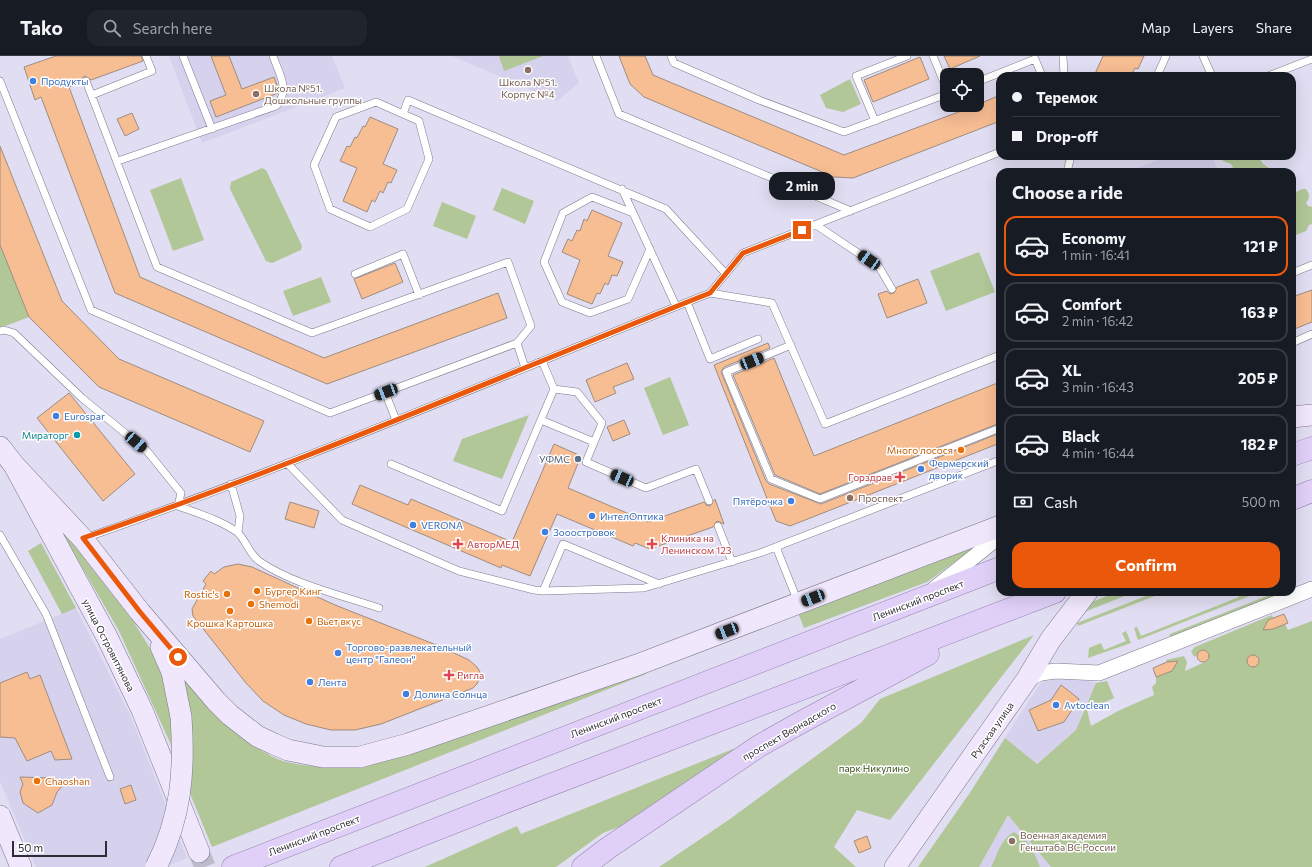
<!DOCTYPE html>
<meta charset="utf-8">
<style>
:root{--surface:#171b24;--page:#20242c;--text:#f1f3f6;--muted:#9ea1a6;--line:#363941;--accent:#ea580c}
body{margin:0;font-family:Commissioner,sans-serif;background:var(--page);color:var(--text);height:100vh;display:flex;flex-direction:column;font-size:15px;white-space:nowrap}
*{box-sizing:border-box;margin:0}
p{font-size:13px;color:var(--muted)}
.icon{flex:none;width:22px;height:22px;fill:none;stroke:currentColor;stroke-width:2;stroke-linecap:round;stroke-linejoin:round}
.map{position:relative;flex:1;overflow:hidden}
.panel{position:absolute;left:996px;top:112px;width:300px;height:428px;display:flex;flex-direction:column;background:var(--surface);border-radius:12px;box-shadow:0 4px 16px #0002}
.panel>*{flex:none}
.top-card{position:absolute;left:996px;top:16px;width:300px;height:88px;border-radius:12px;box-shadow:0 4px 16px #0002;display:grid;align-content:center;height:88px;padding:0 16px;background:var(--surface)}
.controls{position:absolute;left:940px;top:12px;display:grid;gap:8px}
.controls a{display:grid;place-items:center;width:44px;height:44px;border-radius:8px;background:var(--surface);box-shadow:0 4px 16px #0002;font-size:20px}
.scale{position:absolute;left:12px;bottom:10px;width:95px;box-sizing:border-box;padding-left:4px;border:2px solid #2e2c34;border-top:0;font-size:11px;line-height:14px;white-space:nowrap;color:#2e2c34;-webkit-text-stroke:3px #fff;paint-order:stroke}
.end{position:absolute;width:18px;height:18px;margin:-9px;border:5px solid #ea580c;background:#fff;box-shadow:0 0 0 2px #fff}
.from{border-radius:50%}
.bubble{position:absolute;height:28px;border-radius:12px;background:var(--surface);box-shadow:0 4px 16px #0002;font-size:13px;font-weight:700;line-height:28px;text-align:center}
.car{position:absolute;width:12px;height:24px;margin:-12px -6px;border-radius:5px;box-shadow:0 0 3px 1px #0007;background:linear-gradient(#222 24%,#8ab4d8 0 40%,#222 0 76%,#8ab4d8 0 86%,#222 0)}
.top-card b{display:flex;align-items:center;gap:14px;height:38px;font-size:15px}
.top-card b+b{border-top:1px solid var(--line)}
.top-card i{width:10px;height:10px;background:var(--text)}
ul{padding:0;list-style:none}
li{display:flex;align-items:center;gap:12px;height:60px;margin:0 8px 6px;padding:0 8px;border:2px solid var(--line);border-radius:12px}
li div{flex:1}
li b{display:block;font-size:15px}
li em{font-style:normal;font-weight:700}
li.current{border-color:var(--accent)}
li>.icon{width:36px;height:36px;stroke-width:1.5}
h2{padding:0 16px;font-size:18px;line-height:48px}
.pay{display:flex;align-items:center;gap:10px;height:44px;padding:0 16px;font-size:15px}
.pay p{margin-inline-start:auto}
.cta{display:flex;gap:8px;margin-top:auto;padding:8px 16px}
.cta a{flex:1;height:46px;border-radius:12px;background:var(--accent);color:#fff;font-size:16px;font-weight:700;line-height:46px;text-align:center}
header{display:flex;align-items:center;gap:24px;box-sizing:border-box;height:56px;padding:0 20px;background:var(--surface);border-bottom:1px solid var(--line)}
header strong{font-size:19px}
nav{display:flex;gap:22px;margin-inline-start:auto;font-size:14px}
.search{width:280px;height:36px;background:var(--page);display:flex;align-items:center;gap:10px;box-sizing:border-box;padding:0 14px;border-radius:12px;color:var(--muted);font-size:15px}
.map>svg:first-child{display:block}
</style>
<header>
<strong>Tako</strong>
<div class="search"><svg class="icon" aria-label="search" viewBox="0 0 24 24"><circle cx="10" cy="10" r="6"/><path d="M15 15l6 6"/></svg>Search here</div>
<nav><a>Map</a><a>Layers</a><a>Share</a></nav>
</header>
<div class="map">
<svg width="1312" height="811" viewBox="0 0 1312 811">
<rect width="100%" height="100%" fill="#e1ddf2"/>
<path fill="#d6d1ec" d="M169,0H332L345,32L202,87Z
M452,0H568L579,27L557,45Z
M1168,100H1212L1218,116H1127Z
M76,552L130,659L187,802L165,811H36L0,725V583Z
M1059,622L1077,623L1096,627L1076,674L1036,708L1005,682L1042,625Z
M1008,759L1051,811H979Z"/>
<path fill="#b1c798" d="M499,0H543L504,15Z
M850,23L861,48L843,56L826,52L820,39Z
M1220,100H1258L1263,108L1269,112V116H1235L1231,108L1223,105Z
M262,112L266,114L302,190L301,194L272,207L266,205L230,133L231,126Z
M181,122L204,184L173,195L150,134Z
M502,132L534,145L525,168L493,154Z
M1302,133H1306C1310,139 1310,141 1306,147L1308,150L1312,151V168L1309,169L1306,175L1296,179L1292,177V138Z
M442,146L476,160L467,183L433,170Z
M0,189L29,261L0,272Z
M979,196L995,236L946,255L930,215Z
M321,221L331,246L293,260L283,235Z
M670,321L689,369L663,379L644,332Z
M529,359L502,423L453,405L462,383Z
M56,466L133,565L155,600L166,629L170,656L173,693L119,575Z
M993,478L927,526L804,572L797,554Z
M41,487L76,552L62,558L28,495Z
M1117,536H1135L1079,558L1092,546Z
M1156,536H1165L1078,570L1077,567Z
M1237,536H1260L1138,584L1134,572L1137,571L1141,580L1239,541Z
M1277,536H1282L1283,538L1169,584L1170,578Z
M1272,559L1273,562L1268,564L1285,568L1288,574L1312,565V811H1051L1008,759L979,811H918L969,738L1005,682L1037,708L1076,674L1096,627L1107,625L1114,642L1087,654L1091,670L1118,655L1154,639L1152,631L1156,627V621L1169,616L1166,604L1184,600L1187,606L1185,615L1207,605L1209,601L1208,596L1203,594L1194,601L1191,595L1195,591Z
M1126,575L1131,587L1088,602L1089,592L1101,587L1104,594L1126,585L1122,577Z
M1034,579L890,764L857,754L834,791L856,811H659L730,763L861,667L880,643Z
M645,613L646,618L212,791L189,735L193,701L184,624C207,651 252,697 287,706C313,712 340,712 366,710Z
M733,693L734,696L619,771L603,777L556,811H425L517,770L521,778Z
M1014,776L1027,786L1032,792L1040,811H991C998,798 1000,784 1014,776Z"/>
<path fill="#f7bd93" stroke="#9e8d80" d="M56,0H141L143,5L91,24L85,20L82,22L81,27L69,31L140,221L324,302L498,237L507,262L327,328L115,237L41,41L35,44L24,11Z
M211,0H229L242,33L274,21L278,32V37L216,61L210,45L226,39Z
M619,0H645L653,19L844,99L977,49L1000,39V65L853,122L834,121L644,41L630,28Z
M944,0H980L950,13Z
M1103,0H1144L1138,13L1135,12L1131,20H1094Z
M920,1L929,23L873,46L864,24Z
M132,57L139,73L125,80L117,63Z
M370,61L398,73L383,108L397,114L391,127L388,126L383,137L380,135L375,146L372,144L367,156L343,145L357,112L340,105L347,90L350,91L355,81L357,82L363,70L365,71Z
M0,90L62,245L119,303L264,365L250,396L99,331L29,261L0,189Z
M592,154L622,167L608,200L623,206L617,220L612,219L608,229L605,227L600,238L597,237L592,248L567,238L580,204L562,196L568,183L572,185L577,174L580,175L584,163L587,165Z
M395,207L403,226L362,243L354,223Z
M918,223L927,247L887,262L878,238L887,235L890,238L894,237L897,231Z
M1312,234V266L1292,274V241Z
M768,287L770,292L724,311L721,316L766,425L769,428L821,448L1000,377V387L790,470L776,465L714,309Z
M774,302L814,400L1000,326V367L820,438L775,419L733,319Z
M627,307L634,323L613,331L616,337L595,346L586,324Z
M69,337L135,418L103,445L37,362Z
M624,364L630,378L613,385L607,371Z
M554,388L581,400L568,432L648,466L704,446L706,449L710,450L715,443L724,468L717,465L713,471L650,493L635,487L633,490L557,458L530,520L502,509L501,512L352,448L360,429L408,449L411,443L512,486Z
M290,446L319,455L314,472L285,463Z
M238,508L252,511L335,549L439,590L469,604L477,611L480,616V620L477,628L473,632L381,668L355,674H331L306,668L284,659L263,645L246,627L193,560L192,553L206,528L203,525L211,515L214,518L224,511Z
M1284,558L1288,567L1273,573L1263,574L1268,564Z
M1197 600a6 6 0 1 1 12 0a6 6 0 1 1-12 0Z
M1247 605a6 6 0 1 1 12 0a6 6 0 1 1-12 0Z
M1178,605L1172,615L1156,621L1153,612L1167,606Z
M27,616L30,623L40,619L72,703L55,704L51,695L27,705L15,682L0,681V627Z
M1061,629L1079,643L1064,666L1038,675L1029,654L1051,644Z
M20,721L52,722L65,727L57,736L52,749L38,757L23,747L20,736L23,728Z
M131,729L136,744L125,748L120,733Z
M867,780L871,792L859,797L854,785Z"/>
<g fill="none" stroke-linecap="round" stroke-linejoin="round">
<path stroke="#bdbacc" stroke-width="21" stroke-dasharray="21 10" stroke-linecap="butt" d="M199,796L205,811"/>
<defs>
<path id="lane" d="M183,0L212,73
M596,0L619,58L851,155
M671,0L674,7L759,44L844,76L947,38
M933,0L947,34
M1063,0L1064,20
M1203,0L1212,20
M1157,20L1166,0
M1268,20L1312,3
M0,25L91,254L330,357L517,287
M86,25L157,211L312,277L508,206L531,270L517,287L525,312
M977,26L1035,3L1042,20
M92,39L152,15L146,0
M376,46L419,65L429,103L407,153L370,171L330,153L314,109L336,61Z
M403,58L408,44L666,153L726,218
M875,65L856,20L907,0
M118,105L276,50C291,34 279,18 273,0
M1067,116L1071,100
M622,133L676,250
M633,157L592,141L563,157L544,206L562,246L590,257L628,243L650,193
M816,169L879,211L892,233
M1292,217L1312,209
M355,218L403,198L419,239
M710,237L772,247L825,368L1000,299
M687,246L710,303L758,283
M0,275L4,274L14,277L82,342L147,395L181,437L178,450C197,457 220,464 237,476C245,482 249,498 259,505C292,528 341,539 379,552
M1292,287L1312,278
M791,289L726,316L771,423L820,443L1000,372
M542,305L554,333L577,336L602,367L586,406L646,432L696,413L709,445
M385,336L396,364
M541,364L594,386
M287,407L342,464L459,515L534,534L543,535L644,532L760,497L1000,404
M391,408L502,455L554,333
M231,428L240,460L238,476
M718,470L732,506
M0,479L46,558L110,721
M85,482C296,409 502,320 710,237L743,197L1000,96
M776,491L798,546
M543,535L563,488L659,528"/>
<path id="street" d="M935,532L1000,480
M1027,623L1041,617L1056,615L1099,617L1312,533"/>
<path id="secondary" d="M1292,361L1312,359
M0,391L14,409L107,581L142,654L199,796
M14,409L83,483L140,556L216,645L230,659L257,680L274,688L288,694L323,701H360L408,688L637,609L1000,470
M161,591L172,616L181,661
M0,760L21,811
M895,811L1027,623L1051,583L1087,536"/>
<path id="primary" d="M1292,399L1312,392
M1292,443L1312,435
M233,811L1000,512
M341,811L503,747L1055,536
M583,811L608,792L759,690L798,668L928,598"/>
</defs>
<use href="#lane" stroke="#7c798b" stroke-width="8"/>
<use href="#street" stroke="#7c798b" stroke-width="16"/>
<use href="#secondary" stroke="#7c798b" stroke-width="22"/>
<use href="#primary" stroke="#9582b1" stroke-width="23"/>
<use href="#lane" stroke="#fff" stroke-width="7"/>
<use href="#street" stroke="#fff" stroke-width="15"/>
<use href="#secondary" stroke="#f0e7fc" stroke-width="21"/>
<use href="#primary" stroke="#e0d0f8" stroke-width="22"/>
<defs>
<path id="secondary-bridge" d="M156,811C181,762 185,715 181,661"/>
</defs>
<use href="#secondary-bridge" stroke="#7c798b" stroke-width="22" stroke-linecap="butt"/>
<use href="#secondary-bridge" stroke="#f0e7fc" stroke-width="21"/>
</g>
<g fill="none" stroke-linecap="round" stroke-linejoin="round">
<path stroke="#ea580c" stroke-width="5" d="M178,601L140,556L83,482C295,410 501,320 710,237L743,197L802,174"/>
</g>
<g fill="#8d6e63" stroke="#fff" stroke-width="1.5">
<circle cx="528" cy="14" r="4"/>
<circle cx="256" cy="38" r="4"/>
<circle cx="850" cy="442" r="4"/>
<circle cx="1012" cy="785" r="4"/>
</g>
<g fill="#3f7fe0" stroke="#fff" stroke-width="1.5">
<circle cx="33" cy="25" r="4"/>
<circle cx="56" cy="360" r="4"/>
<circle cx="921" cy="413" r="4"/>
<circle cx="791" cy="445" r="4"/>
<circle cx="592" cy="460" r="4"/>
<circle cx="413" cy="469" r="4"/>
<circle cx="545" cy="476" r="4"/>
<circle cx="338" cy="597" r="4"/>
<circle cx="310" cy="626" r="4"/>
<circle cx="406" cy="638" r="4"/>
<circle cx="1056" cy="649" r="4"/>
</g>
<circle fill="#0f9aa8" stroke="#fff" stroke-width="1.5" cx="77" cy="379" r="4"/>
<g fill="#e8710a" stroke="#fff" stroke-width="1.5">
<circle cx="961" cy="394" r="4"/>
<circle cx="257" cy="535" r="4"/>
<circle cx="227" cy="538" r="4"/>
<circle cx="251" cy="548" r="4"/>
<circle cx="230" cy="555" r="4"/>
<circle cx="309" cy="565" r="4"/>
<circle cx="37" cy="725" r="4"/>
</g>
<circle fill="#5c6f8a" stroke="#fff" stroke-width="1.5" cx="578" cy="403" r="4"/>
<g fill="#e0444e" stroke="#fff" stroke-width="1.5">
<path d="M898 415h4v4h4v4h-4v4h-4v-4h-4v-4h4z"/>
<path d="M456 482h4v4h4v4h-4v4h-4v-4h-4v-4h4z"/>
<path d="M650 482h4v4h4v4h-4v4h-4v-4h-4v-4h4z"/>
<path d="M447 613h4v4h4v4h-4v4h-4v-4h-4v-4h4z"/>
</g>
<g text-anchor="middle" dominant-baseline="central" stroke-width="3" stroke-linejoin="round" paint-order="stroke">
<g font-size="10" fill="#366cbe" stroke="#fff" text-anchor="start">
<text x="41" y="25">Продукты</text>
<text x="64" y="360">Eurospar</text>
<text x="929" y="407">Фермерский<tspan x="929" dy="12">дворик</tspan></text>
<text x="783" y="445" text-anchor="end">Пятёрочка</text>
<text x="600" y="460">ИнтелОптика</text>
<text x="421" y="469">VERONA</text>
<text x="553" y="476">Зооостровок</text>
<text x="346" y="591">Торгово-развлекательный<tspan x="346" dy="12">центр "Галеон"</tspan></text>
<text x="318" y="626">Лента</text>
<text x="414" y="638">Долина Солнца</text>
<text x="1064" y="649">Avtoclean</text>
</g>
<g font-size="10" fill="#785e54" stroke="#fff" text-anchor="start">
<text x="528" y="26" text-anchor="middle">Школа №51.<tspan x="528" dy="12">Корпус №4</tspan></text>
<text x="264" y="32">Школа №51.<tspan x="264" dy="12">Дошкольные группы</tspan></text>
<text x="858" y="442">Проспект</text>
<text x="1020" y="779">Военная академия<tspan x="1020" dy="12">Генштаба ВС России</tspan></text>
</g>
<g font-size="10" fill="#0d838f" stroke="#fff" text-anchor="end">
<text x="69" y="379">Мираторг</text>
</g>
<g font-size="10" fill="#c56008" stroke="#fff" text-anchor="start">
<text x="953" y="394" text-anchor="end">Много лосося</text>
<text x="265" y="535">Бургер Кинг</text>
<text x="219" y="538" text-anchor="end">Rostic's</text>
<text x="259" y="548">Shemodi</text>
<text x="317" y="565">Вьет вкус</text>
<text x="230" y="567" text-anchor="middle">Крошка Картошка</text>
<text x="45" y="725">Chaoshan</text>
</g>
<g font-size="10" fill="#4e5e75" stroke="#fff" text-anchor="end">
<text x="570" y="403">УФМС</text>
</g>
<g font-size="10" fill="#be3a42" stroke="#fff" text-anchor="start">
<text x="892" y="421" text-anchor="end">Горздрав</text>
<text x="661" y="482">Клиника на<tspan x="661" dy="12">Ленинском 123</tspan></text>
<text x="467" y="488">АвторМЕД</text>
<text x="457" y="619">Ригла</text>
</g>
<g font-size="10" fill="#2e2c34" stroke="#fff">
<text transform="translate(918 544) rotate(-21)">Ленинский проспект</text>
<text transform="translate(109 589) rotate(63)">улица Островитянова</text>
<text transform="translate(616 661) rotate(-21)">Ленинский проспект</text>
<text transform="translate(992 674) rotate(-55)">Рузская улица</text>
<text transform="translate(789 675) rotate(-30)">проспект Вернадского</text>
<text transform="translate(314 779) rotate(-21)">Ленинский проспект</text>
</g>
<g font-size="10" fill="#3a501a" stroke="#fff">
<text x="874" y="712">парк Никулино</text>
</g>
</g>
</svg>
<div class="controls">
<a><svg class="icon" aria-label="locate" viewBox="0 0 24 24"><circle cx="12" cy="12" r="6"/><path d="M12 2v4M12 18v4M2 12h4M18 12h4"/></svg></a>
</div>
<div class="scale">50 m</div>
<i class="end from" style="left:178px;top:601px"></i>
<i class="end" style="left:802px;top:174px"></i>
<div class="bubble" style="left:769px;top:116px;width:66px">2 min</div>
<i class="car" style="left:869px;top:204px;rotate:304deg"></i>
<i class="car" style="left:752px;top:305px;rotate:68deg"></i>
<i class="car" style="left:386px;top:336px;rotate:249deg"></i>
<i class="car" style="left:136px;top:386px;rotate:131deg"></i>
<i class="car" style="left:622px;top:422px;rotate:293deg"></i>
<i class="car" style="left:813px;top:542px;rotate:249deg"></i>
<i class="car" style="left:727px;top:575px;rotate:249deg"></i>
<div class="top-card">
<b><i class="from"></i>Теремок</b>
<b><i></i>Drop-off</b>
</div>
<section class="panel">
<h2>Choose a ride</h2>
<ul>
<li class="current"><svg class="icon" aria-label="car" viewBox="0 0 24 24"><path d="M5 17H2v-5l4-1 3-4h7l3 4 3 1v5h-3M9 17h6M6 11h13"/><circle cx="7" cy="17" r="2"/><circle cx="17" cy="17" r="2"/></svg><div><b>Economy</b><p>1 min · 16:41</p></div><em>121 ₽</em></li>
<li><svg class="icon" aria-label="car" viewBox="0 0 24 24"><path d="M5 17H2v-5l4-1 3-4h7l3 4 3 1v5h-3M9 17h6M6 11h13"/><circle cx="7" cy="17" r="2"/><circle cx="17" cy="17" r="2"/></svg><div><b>Comfort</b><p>2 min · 16:42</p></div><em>163 ₽</em></li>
<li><svg class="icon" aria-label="car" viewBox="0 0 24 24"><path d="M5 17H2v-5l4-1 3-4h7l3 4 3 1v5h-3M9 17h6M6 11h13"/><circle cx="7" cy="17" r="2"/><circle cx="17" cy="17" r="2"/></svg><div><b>XL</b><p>3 min · 16:43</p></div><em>205 ₽</em></li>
<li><svg class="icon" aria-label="car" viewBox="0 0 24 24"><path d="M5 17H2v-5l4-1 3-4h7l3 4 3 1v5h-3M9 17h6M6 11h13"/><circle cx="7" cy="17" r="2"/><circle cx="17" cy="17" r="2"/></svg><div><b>Black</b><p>4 min · 16:44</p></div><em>182 ₽</em></li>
</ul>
<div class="pay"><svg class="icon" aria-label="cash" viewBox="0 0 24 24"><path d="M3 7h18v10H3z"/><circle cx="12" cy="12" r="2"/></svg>Cash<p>500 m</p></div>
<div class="cta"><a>Confirm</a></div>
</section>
</div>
